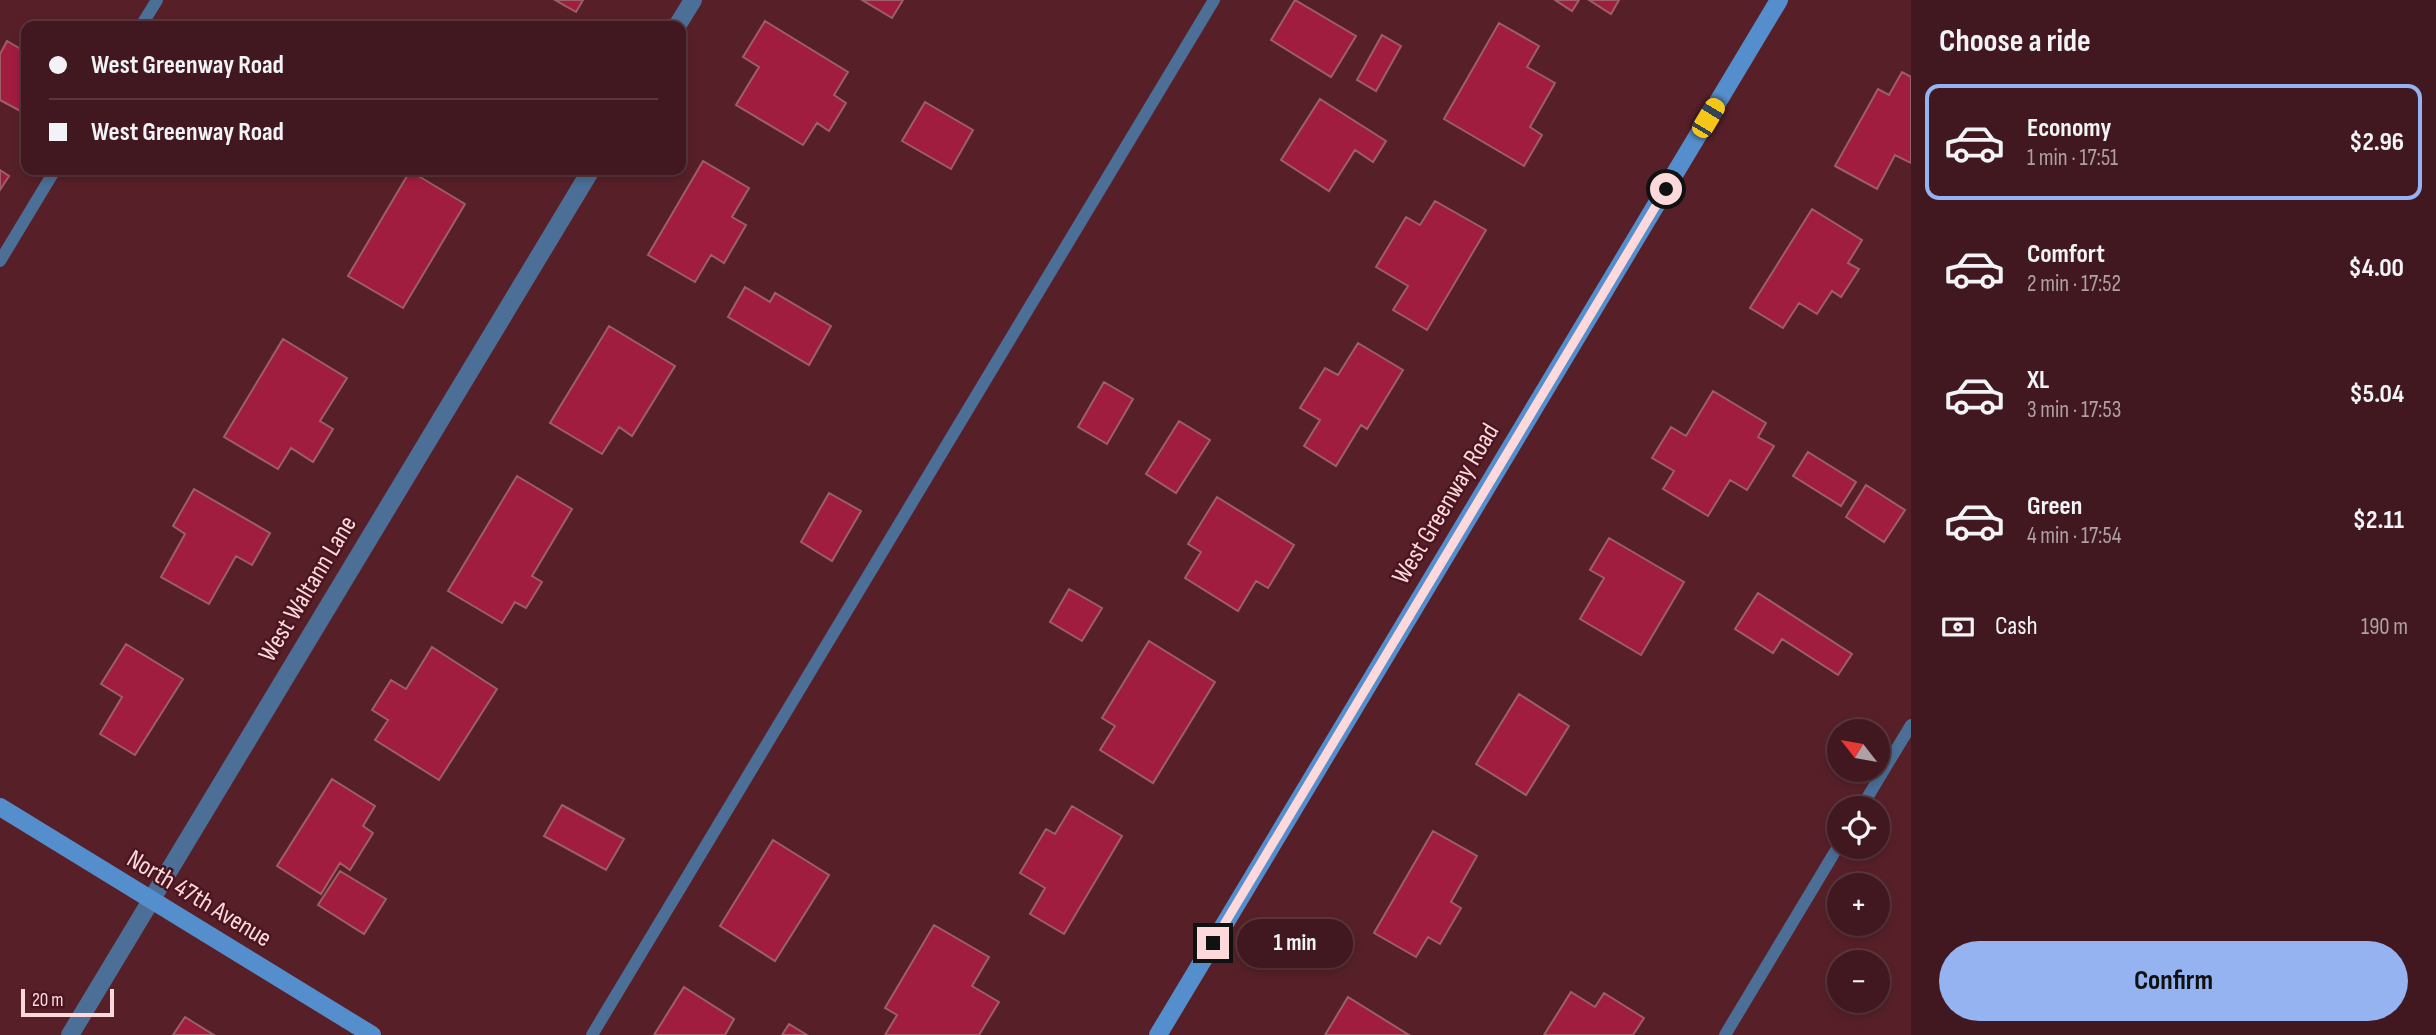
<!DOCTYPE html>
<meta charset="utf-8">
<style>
:root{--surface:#41181f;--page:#482128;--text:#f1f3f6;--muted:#aea0a4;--line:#5a373d;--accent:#95b2f1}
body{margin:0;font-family:"Sofia Sans Condensed",sans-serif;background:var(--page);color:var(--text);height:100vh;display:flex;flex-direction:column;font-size:26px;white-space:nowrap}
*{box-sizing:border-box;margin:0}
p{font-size:23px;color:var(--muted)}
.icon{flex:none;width:38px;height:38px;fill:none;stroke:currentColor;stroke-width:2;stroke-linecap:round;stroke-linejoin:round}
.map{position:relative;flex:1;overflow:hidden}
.drawer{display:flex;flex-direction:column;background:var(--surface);width:525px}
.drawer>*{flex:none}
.top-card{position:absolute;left:21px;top:21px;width:665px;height:154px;border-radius:14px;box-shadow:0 4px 10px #0003,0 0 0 2px var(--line);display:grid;align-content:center;height:154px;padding:0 28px;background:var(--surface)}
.needle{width:46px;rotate:301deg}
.fabs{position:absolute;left:1827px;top:719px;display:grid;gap:14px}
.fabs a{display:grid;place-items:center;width:63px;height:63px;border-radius:50%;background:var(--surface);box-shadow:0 4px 10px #0003,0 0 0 2px var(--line);font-size:35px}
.scale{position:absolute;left:21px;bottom:18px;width:93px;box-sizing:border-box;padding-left:7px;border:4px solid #fdd9dc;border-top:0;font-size:19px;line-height:24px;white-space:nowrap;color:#fdd9dc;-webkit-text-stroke:5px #4b1520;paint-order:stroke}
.end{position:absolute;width:32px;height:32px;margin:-16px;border:9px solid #fdd9dc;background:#111;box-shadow:0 0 0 4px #111}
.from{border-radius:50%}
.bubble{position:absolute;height:49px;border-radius:24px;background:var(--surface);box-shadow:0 4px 10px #0003,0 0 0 2px var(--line);font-size:23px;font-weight:700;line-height:49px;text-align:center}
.car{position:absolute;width:21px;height:42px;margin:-21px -10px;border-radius:9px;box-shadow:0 0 5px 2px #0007;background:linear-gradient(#f5c518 24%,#345 0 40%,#f5c518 0 76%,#345 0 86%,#f5c518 0)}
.top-card b{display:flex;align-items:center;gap:24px;height:66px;font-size:26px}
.top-card b+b{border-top:2px solid var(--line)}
.top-card i{width:18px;height:18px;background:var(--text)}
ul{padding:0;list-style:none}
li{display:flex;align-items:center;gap:21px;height:116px;margin:0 14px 10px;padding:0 14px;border:4px solid transparent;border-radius:14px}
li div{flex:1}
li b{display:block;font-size:26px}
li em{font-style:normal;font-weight:700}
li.current{border-color:var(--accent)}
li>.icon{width:63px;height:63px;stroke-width:1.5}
h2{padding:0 28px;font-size:32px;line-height:84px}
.pay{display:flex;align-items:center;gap:18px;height:77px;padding:0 28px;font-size:26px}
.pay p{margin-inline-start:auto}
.button{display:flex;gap:14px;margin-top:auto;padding:14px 28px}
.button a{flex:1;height:80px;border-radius:42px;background:var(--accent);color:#111;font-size:28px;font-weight:700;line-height:80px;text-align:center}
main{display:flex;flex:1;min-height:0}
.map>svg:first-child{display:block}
</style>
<main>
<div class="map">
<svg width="1911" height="1035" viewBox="0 0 1911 1035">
<rect width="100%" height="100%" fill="#572029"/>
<path fill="#a11d40" stroke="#9d5f66" stroke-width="2" d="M555,0H583L576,12Z
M862,0H903L892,18Z
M1295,0L1356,36L1331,77L1271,40Z
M1555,0H1579L1572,11Z
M1589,0H1619L1611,14Z
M765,21L848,72L834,95L846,103L829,131L817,123L803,145L736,105L759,67L743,57Z
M1499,23L1539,46L1527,67L1555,83L1530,127L1542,135L1524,166L1444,119Z
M1382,35L1401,46L1376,91L1357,80Z
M7,41L26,52V114L0,100V54Z
M1902,72L1911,77V163L1895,155L1877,189L1835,166L1878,89L1889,95Z
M1320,99L1386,141L1373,162L1355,150L1329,191L1281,160Z
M925,102L973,130L951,169L902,141Z
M703,161L749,188L732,217L746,225L724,263L711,255L695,282L648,255Z
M0,170L9,176L0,190Z
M410,171L465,204L403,308L348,276Z
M1435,201L1486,230L1427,330L1393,310L1408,286L1376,267L1406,217L1420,225Z
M1812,209L1862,240L1848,263L1859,269L1841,297L1832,291L1817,314L1799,303L1783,328L1750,308Z
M745,287L770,302L775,293L831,326L809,365L728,317Z
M609,326L675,366L632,436L619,427L602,454L550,423Z
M283,339L347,378L320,421L333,429L313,462L291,448L278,469L224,437Z
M1358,343L1403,370L1367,429L1361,425L1336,466L1304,446L1320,420L1300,408L1325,368L1338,375Z
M1104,382L1133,399L1107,444L1078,427Z
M1713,391L1766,423L1758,437L1774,446L1747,490L1730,480L1708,516L1663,489L1674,471L1652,458L1671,427L1686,436Z
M1179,421L1210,440L1176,493L1146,474Z
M1808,452L1856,482L1841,506L1793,476Z
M517,476L572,509L532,576L542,582L526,608L515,602L502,623L448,591Z
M1866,485L1905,510L1884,542L1846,517Z
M194,489L270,533L252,565L236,556L209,604L161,577L185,534L173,526Z
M829,493L861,511L832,561L801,542Z
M1217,497L1294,545L1268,588L1256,581L1238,611L1185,578L1201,552L1188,544Z
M1609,538L1684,582L1641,655L1580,619L1604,578L1590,570Z
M1069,589L1102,608L1082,641L1050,622Z
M1758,593L1852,654L1838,675L1782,639L1773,653L1735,629Z
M1149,641L1215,682L1153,783L1100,750L1115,726L1102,718Z
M126,644L183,679L135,755L100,734L122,697L101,684Z
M432,647L497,689L439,780L375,740L388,720L372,710L391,680L406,689Z
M1519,694L1569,726L1526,795L1476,764Z
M332,779L375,806L363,826L373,833L350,870L340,863L321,894L277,866Z
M562,805L624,839L606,870L544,836Z
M1072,806L1122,836L1064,934L1030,914L1045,888L1020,873L1046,829L1055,834Z
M1433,831L1477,856L1451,902L1461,908L1440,944L1428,937L1416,957L1374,933Z
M773,840L829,875L775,961L720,926Z
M340,871L386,899L364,934L318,905Z
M934,925L989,957L972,986L999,1002L979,1035H885L897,1015L885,1008Z
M684,987L734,1019L725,1035H654Z
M1571,992L1595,1007L1604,993L1644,1018L1633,1035H1544Z
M1348,997L1409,1035H1325Z
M185,1017L214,1035H173Z
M789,1024L807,1035H782Z"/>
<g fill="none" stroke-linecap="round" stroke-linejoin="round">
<path stroke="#4b6f96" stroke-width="12" d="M141,26L157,0
M0,261L55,170
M1861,808L1911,725
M592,1035L1214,0
M1725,1035L1839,845"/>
<path stroke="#4b6f96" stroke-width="18" d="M677,26L693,0
M70,1035L591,170"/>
<path stroke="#558ecd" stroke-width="18" d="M0,807L372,1035
M1158,1035L1779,0"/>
</g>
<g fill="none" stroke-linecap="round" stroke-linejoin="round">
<path stroke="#fdd9dc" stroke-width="9" d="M1213,943L1666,189"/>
</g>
<g text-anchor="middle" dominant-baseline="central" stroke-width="5" stroke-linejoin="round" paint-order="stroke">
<g font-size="26" fill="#fdd9dc" stroke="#4b1520">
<text transform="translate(1446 504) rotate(-59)">West Greenway Road</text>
<text transform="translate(308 589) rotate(-59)">West Waltann Lane</text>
<text transform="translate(199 899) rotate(31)">North 47th Avenue</text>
</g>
</g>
</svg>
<div class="fabs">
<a><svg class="needle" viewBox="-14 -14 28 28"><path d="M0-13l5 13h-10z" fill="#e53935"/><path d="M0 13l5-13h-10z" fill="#aea0a4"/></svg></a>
<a><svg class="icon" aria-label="locate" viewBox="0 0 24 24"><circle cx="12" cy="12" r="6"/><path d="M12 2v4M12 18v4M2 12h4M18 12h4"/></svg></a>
<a>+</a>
<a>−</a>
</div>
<div class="scale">20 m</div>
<i class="end from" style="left:1666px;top:189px"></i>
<i class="end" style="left:1213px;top:943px"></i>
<div class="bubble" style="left:1237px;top:919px;width:116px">1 min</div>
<i class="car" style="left:1708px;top:118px;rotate:31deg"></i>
<div class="top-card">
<b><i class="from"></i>West Greenway Road</b>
<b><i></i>West Greenway Road</b>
</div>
</div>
<section class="drawer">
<h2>Choose a ride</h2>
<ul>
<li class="current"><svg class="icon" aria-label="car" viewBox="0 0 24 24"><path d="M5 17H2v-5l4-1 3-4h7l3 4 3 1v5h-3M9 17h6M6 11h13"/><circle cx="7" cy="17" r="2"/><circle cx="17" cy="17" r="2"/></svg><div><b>Economy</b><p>1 min · 17:51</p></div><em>$2.96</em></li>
<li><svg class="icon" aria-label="car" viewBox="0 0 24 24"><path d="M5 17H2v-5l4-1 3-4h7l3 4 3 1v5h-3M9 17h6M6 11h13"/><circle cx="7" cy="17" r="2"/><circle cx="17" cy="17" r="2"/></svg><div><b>Comfort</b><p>2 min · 17:52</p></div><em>$4.00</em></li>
<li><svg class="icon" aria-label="car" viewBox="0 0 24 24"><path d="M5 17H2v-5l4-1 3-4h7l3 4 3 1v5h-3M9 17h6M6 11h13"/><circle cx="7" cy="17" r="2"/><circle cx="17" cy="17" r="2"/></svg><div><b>XL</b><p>3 min · 17:53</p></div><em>$5.04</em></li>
<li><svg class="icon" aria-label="car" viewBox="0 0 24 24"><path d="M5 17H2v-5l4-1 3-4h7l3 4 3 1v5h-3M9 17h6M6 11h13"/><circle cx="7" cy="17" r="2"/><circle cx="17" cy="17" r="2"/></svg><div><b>Green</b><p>4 min · 17:54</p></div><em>$2.11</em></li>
</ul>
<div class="pay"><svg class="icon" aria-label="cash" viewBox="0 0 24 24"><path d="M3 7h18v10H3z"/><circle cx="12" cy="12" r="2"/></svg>Cash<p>190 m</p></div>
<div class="button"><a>Confirm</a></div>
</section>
</main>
